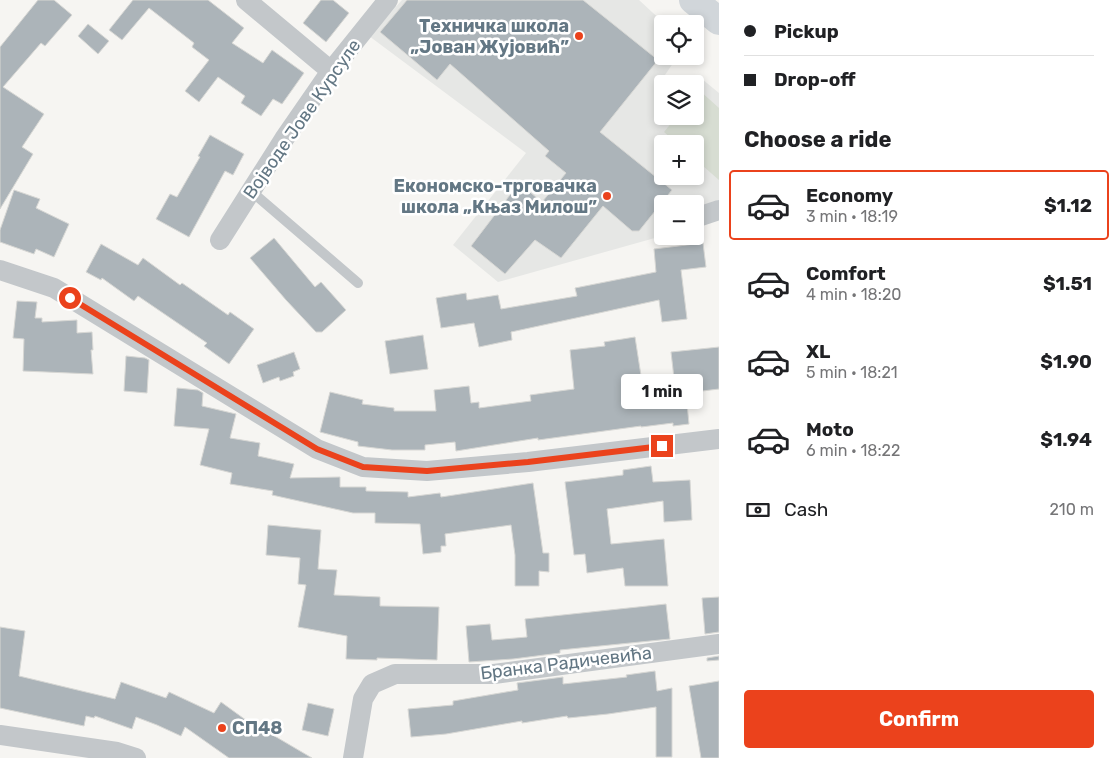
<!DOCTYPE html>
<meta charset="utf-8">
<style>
:root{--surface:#fff;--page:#f6f6f6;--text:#202124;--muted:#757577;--line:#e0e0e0;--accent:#eb421c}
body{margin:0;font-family:Rubik,sans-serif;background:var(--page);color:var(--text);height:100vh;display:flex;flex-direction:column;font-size:19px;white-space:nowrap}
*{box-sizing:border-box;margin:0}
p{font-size:16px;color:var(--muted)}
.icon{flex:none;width:28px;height:28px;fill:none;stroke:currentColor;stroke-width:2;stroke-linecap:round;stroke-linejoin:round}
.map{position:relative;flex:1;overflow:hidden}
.side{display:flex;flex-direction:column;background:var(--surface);width:400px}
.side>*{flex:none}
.guide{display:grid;align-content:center;height:110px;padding:0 25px;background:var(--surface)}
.buttons{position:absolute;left:654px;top:15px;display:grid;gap:10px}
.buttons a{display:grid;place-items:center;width:50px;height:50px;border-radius:5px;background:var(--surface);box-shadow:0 2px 8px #0003;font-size:25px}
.end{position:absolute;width:22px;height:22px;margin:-11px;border:6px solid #eb421c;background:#fff;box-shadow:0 0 0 2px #fff}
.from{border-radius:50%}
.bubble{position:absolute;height:35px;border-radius:5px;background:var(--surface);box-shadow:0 2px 8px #0003;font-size:16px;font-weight:700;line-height:35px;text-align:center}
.guide b{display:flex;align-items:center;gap:18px;height:48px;font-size:19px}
.guide b+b{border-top:1px solid var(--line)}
.guide i{width:12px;height:12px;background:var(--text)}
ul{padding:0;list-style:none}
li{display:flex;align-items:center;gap:15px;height:70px;margin:0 10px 8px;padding:0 15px;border:2px solid transparent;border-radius:5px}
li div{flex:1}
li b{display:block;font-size:19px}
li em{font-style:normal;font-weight:700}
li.on{border-color:var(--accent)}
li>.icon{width:45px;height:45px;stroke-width:1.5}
h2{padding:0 25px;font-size:22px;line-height:60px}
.pay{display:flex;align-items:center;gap:12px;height:55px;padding:0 25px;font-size:19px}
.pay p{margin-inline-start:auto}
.primary-button{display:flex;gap:10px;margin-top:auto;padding:10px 25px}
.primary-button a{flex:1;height:58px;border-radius:5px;background:var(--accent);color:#fff;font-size:20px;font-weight:700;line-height:58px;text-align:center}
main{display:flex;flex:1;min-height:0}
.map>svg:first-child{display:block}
</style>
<main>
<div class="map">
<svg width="719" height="758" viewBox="0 0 719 758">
<rect width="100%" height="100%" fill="#f6f5f2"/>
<path fill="#e6e7e5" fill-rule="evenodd" d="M402,0H639L665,24H662V56H678L656,88L662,91V116H695V85L702,79L719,93V200L695,208V204H662V236L498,282L453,245L526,153L369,36ZM662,144H695V176H662Z"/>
<path fill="#d7ddd2" d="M699,90L719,108V180L695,159V144H678L664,132L677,116H695V95Z"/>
<path fill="#acb4b9" stroke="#d7d7d4" d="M38,0H54L72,15L45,46L41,43L3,87L44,114L22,147L33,154L0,209V47Z
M133,0H208L244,28L232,43L263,63L272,50L304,73L282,104L273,99L261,116L241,103L245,96L218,77L199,102L185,91L209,60L192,47L194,43L149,8L122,40L109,30Z
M321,0H333L349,13L326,42L303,23Z
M407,0H583L658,60L600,132L672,190L639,231H632L603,206L561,258L535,240L505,274L471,246L519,183L542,202L566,173L545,156L549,151L450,64L437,80L380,32Z
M88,24L109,41L98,54L78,36Z
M210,135L244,154L233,175L225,171L189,237L156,219L170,194L177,197L200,157L198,156Z
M14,190L40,199L36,208L69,224L54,257L36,249L34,254L0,242V230Z
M274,238L315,287L321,282L346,310L322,332H316L286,300L250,258Z
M703,243L706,267L681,270L687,319L662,322L659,300L511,332L512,340L479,347L474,323L441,328L436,298L466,293L467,300L498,295L501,309L577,296L575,288L656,272L654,249Z
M101,244L138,265L143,258L180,285L182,283L228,315L230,312L254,329L229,364L204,346L207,343L138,296L134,301L102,278L101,280L86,272Z
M17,301L37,302L35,318H42V322L77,320V333L92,332L93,350H91L93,374L23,371L24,339L13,338Z
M423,335L428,369L390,374L385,341Z
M635,337L642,382L674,378L671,352L719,347V389L686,393L689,424L673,426V423L641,427V426L538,440V438L456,451L455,442L425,445V450H392L358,446V442L320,432L330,392L363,400L362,404L394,408V411H436L434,390L469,386L471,403L479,402V408L531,401L530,395L574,389L570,350L605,346L604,342Z
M294,352L300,369L293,372L294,376L280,381L279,377L263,383L257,365Z
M126,356L145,358L149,360L147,393L124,391Z
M177,388L198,390L203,393L202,406L236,414L230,438L260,443L258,456L294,464L290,478L340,477V487H366V491L408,492V497L440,493L441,497L533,483L543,553H549V572L539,571V586H515V555L511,525L445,534L446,546H441V552L423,554L420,524L375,523V513H353L272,495L273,491L230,484L232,473L200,465L209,429L174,426Z
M651,466L653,482L690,480L692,520L664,522L663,501L607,509L611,544L664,539L668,586H625L623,568L587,573L585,554L574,555L565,482L623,475V470Z
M268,525L321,530L318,569L337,570L334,595L380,597V606L439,607L437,660L377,658V660L346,659L347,636L298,627L306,585L298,584L300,558L266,555Z
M719,597V632L705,634L702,598Z
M666,604L670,639L560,650V653L513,659L469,662L466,626L490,624L492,640L527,637L525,619Z
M0,627L25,631L19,676L115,699L121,682L166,698L169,692L214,713L221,702L265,734L266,731L312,758H229L185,727L181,736L157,725L136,717L132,729L95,716L94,718L86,716L84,726L0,708Z
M719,656V660L707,661V658Z
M655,671L657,691L672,688V757H656V707L608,714L568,718L567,716L522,723V721L446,734L411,737L408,709L453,705V701L518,690L517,683L563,677V684L627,677L626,675Z
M719,681V758H701L689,686Z
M308,703L334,709L328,736L302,730Z"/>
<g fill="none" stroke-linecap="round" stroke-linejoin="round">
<path stroke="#c3c7ca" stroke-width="10" d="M251,191L358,283"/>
<path stroke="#c3c7ca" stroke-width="20" d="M246,0L331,71
M695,218L719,210
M220,240L284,139L331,71L388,0
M0,270L54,288L317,449L363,467L427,471L528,462L719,439
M0,735L117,752L136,758
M353,758L363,699L372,684L395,674H494L719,644"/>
<path stroke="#d1d6da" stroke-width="28" d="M693,0L719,21"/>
</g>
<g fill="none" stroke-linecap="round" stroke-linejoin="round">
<path stroke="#eb421c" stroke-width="6" d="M70,298L317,449L363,467L427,471L528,462L662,446"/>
</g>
<g fill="#eb421c" stroke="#fff" stroke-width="2">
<circle cx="579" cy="36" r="5"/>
<circle cx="607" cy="196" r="5"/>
<circle cx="222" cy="728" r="5"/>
</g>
<g text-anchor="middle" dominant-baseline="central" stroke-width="5" stroke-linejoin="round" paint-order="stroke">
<g font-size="18" font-weight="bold" fill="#637784" stroke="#fff" text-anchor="end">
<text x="569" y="26">Техничка школа<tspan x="569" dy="21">„Јован Жујовић”</tspan></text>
<text x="597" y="186">Економско-трговачка<tspan x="597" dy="21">школа „Књаз Милош”</tspan></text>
<text x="232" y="728" text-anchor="start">СП48</text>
</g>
<g font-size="18" fill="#637784" stroke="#fff">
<text transform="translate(302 119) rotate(-55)">Војводе Јове Курсуле</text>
<text transform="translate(566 663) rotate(-7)">Бранка Радичевића</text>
</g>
</g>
</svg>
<div class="buttons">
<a><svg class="icon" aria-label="locate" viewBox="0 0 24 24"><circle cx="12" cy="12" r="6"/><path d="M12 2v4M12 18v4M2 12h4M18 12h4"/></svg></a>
<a><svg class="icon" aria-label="layers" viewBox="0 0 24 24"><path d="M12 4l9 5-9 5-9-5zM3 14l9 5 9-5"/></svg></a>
<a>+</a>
<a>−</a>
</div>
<i class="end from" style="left:70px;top:298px"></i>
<i class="end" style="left:662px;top:446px"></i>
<div class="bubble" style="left:621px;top:374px;width:82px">1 min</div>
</div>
<section class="side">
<div class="guide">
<b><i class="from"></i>Pickup</b>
<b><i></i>Drop-off</b>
</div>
<h2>Choose a ride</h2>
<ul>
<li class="on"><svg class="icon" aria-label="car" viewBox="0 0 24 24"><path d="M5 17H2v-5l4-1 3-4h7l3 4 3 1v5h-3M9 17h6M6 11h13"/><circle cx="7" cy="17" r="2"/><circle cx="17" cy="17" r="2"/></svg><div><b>Economy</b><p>3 min · 18:19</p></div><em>$1.12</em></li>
<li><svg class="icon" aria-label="car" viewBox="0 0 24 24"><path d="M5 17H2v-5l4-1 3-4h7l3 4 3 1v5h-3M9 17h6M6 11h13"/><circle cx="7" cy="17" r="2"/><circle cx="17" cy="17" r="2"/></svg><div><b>Comfort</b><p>4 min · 18:20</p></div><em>$1.51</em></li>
<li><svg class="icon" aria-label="car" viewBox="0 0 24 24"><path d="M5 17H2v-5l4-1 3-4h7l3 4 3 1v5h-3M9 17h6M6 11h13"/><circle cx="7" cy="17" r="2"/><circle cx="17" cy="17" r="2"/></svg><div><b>XL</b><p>5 min · 18:21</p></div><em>$1.90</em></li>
<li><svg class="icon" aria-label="car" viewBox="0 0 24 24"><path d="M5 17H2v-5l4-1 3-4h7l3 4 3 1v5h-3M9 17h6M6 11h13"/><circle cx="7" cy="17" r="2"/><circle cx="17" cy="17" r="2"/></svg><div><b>Moto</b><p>6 min · 18:22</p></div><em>$1.94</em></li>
</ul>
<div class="pay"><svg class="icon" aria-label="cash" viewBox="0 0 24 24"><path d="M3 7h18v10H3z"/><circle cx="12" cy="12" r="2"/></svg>Cash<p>210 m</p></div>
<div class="primary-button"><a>Confirm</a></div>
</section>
</main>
